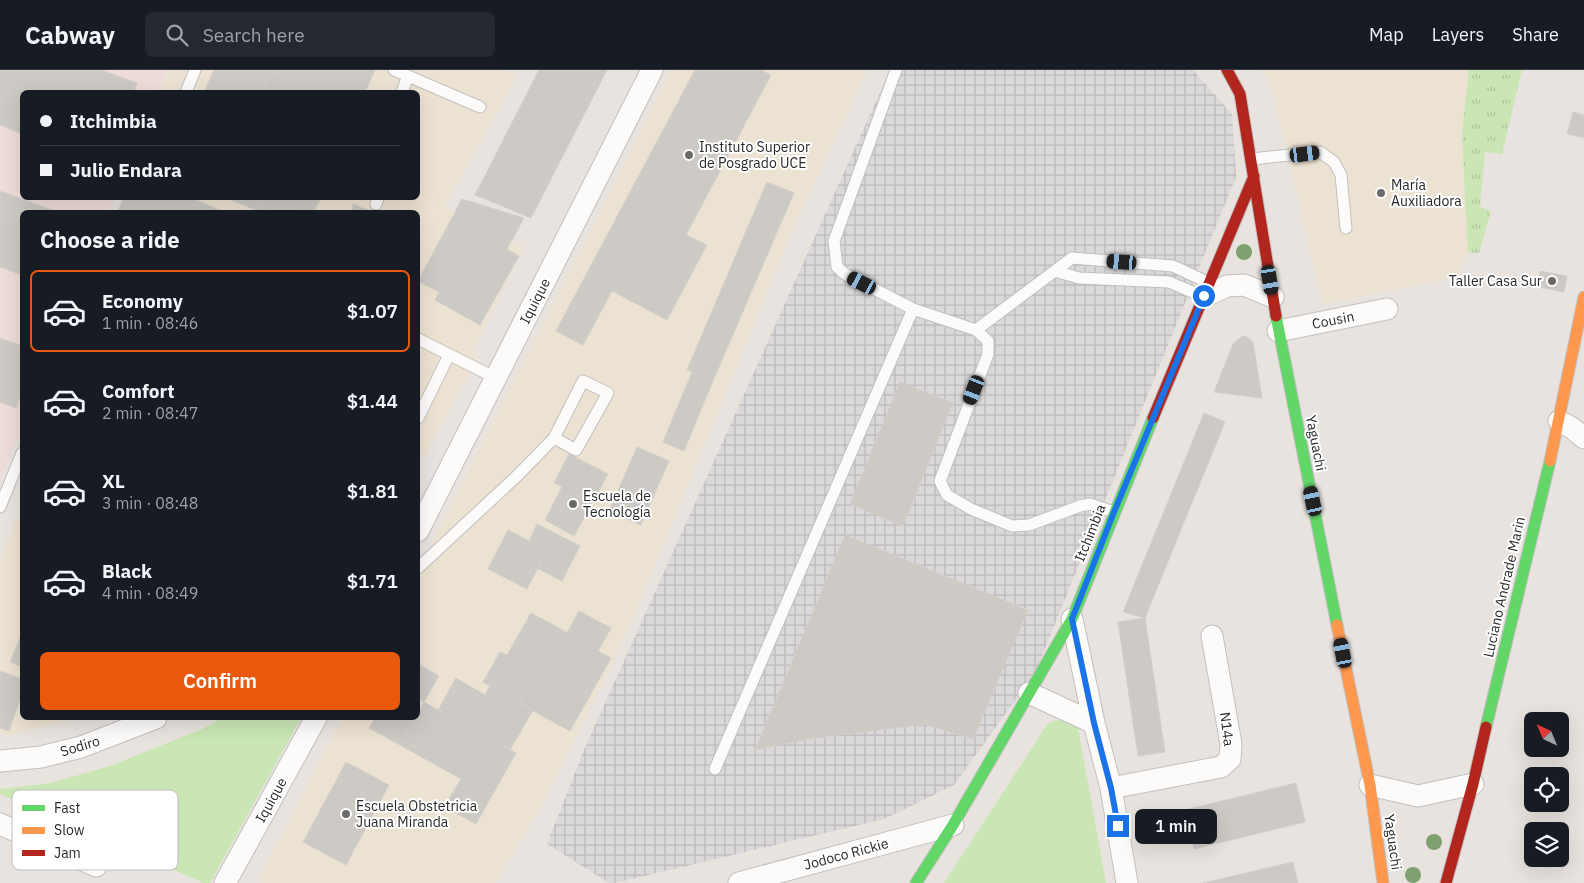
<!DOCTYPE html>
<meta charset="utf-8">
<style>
:root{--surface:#171b24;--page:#242831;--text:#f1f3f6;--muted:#9ea1a6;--line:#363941;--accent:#ea580c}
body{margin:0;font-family:"IBM Plex Sans",sans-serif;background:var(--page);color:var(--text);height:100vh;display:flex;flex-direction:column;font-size:19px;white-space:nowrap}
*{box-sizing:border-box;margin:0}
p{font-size:16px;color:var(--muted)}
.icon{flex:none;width:28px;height:28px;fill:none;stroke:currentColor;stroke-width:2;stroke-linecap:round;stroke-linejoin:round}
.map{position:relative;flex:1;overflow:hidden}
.side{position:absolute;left:20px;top:140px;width:400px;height:510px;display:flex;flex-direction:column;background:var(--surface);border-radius:8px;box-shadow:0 5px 20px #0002}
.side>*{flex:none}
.guide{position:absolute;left:20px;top:20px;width:400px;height:110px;border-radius:8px;box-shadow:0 5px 20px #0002;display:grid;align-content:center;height:110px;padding:0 20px;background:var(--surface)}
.needle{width:32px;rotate:316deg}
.fabs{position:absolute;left:1524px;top:642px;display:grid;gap:10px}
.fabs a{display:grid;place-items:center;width:45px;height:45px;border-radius:8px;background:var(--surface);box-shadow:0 5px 20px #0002;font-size:25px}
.end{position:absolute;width:22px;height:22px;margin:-11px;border:6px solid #1a73e8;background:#fff;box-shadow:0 0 0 2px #fff}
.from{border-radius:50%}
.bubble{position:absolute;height:35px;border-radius:8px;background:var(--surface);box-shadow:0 5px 20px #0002;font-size:16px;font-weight:600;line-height:35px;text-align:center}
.car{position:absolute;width:15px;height:30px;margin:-15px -8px;border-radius:6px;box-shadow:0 0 4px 1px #0007;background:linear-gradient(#222 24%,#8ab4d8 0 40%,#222 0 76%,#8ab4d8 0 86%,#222 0)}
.guide b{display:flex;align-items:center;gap:18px;height:48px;font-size:19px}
.guide b+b{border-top:1px solid var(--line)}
.guide i{width:12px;height:12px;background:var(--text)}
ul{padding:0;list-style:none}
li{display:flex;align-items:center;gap:15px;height:82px;margin:0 10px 8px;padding:0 10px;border:2px solid transparent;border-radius:8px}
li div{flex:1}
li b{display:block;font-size:19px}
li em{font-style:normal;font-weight:600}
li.selected{border-color:var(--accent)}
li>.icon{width:45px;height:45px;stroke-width:1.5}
h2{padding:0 20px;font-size:22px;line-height:60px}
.cta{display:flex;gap:10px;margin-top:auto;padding:10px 20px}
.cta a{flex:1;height:58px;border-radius:8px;background:var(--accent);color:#fff;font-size:20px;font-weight:600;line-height:58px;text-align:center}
header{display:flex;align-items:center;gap:30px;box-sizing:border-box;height:70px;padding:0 25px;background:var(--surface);border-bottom:1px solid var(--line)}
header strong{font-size:24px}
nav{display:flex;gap:28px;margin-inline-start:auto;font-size:18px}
.search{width:350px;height:45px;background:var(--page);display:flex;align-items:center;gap:12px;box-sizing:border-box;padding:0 18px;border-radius:8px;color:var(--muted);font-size:19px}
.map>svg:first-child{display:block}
</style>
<header>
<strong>Cabway</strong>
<div class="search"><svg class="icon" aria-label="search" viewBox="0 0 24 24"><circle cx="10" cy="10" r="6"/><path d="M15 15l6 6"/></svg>Search here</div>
<nav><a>Map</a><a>Layers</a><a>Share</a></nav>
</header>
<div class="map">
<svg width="1584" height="813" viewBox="0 0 1584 813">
<defs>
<pattern id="industrial-grid" width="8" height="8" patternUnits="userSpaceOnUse" patternTransform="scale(1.25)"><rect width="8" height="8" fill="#dbd8da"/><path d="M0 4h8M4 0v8" fill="none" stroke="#bcb9bb"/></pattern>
<pattern id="grass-tufts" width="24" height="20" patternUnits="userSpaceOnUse" patternTransform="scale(1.25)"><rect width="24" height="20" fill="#c9e6b4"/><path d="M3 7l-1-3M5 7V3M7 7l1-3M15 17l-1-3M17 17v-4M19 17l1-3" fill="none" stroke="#adc59b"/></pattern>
</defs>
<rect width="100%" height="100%" fill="#e8e3de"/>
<path fill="url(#industrial-grid)" d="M890,0H1193L1232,44L1236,107L1035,603L954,715L884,749L615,813H609L547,774L584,680Z"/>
<path fill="#ece2d1" d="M169,0H504L517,6L444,137L524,177L471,283L478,286L418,397V142H142L146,131L139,128H418V22H159Z
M672,0H867L794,156L631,553L545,729L495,813H264L259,809L342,648H418V500Z
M1262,0H1469L1462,63L1468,182L1457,207L1323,234L1270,11Z
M22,435V648H78L10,665L0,664V490Z"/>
<path fill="#efdcda" d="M0,0H167L158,22H22V128H115L109,142H22V355L0,410Z"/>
<path fill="url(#grass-tufts)" d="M1469,0H1522L1502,84L1485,82L1480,137L1491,141L1479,183L1468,182L1462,63Z"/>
<path fill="#c9e6b4" d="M223,648H301L210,813H204L0,724V719L51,713L110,696L202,659Z
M1056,650L1070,651L1078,658L1106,813H944L1047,655Z"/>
<path fill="#cdc9c5" stroke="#d3cfca" d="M0,0H101L137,13L134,22H22V64L0,55Z
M214,0H375L365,22H306L309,16L272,0L262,22H204Z
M272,0L309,16L306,22H262Z
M539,0H607L531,148L475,125Z
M695,0H761L771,5L686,165L707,175L667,250L612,221L583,275L556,261Z
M1573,42L1584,45V68L1567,64Z
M767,112L794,123L713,311L687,300Z
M0,121L58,142H22V205L0,197Z
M124,128H192L224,142H117Z
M226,128H321L314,142H302L284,134L281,140L263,132L258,141Z
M462,129L524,148L507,179L519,186L480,255L435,230L439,222L418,211Z
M263,132L281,140L284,134L302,142H258Z
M353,134L373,142H352Z
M1540,201L1567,206L1564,222L1537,217Z
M1246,266L1253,272L1262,328L1214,322L1233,274L1241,267Z
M0,268L22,276V320L16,338L0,332Z
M692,302L713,311L684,381L663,372Z
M900,312L953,333L903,456L850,434Z
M1204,343L1225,352L1145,548L1123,542Z
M637,377L669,391L641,455L609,441Z
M569,384L608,404L574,466L545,450L562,417L554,413Z
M537,454L580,476L562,511L537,498L547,480L529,471Z
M508,460L547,480L527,519L488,499Z
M845,465L1028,540L973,669L925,654L809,669L755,680Z
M579,541L611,558L598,581L611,588L570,661L519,633L561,559L567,563Z
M531,543L561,559L519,633L483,612L500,582L507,585Z
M1145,548L1165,682L1138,686L1118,552Z
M22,563V597L10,592Z
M418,594L439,606L424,632L418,628Z
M0,601L22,609V624L9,661L0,658Z
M456,608L485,625L467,656L438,640Z
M490,616L533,640L510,680L467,656Z
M424,632L516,683L476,754L444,737L461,709L400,675L415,648H418V644Z
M375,648H415L400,675L369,658Z
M346,692L389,715L346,795L303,772Z
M1296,713L1305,752L1194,779L1185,740Z
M1293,792L1298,813H1203Z"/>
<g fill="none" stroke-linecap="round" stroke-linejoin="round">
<defs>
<path id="lane" d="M394,0L480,37
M896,0L834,171L837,197L845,204L913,239L976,260L988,271V284L940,411L947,425L971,439L1012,456L1029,455L1080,436L1090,434L1114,442
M186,22L195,0
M402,22L408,6
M1251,89L1320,82L1334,92L1341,105L1346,158
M376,134L378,128
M1055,201L1079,208L1169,212L1204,227
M976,260L1072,188L1173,196L1209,213
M418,269L496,308
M418,348L449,285
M0,437L22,383
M418,498L518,405L554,368L583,311L608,323L576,380L554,368
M715,699L913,239"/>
<path id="street" d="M1204,227L1227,216L1244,215L1273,227
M1278,261L1387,239
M1559,351L1572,358L1584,368
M418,461L652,0
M1072,549L1094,653L1111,718L1127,813
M1029,623L1094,653
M0,691L41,687L81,677L156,648
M1370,715L1418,726L1473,714
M1111,718L1221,697L1230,689L1231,674L1212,566
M0,754L96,796
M225,813L316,648
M739,813L953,755"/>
<path id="fast" d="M1276,246L1337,555
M1486,657L1550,391
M916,813L953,755L1072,549L1153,348"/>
<path id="slow" d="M1550,391L1584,227
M1337,555L1370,715L1383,813"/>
<path id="jam" d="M1227,0L1240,24L1276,246
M1153,348L1254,106
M1446,813L1473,714L1486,657"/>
</defs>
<use href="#lane" stroke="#c1bfc0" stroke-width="13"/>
<use href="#street" stroke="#c1bfc0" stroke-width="23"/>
<use href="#fast" stroke="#c1bfc0" stroke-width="13"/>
<use href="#slow" stroke="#c1bfc0" stroke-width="13"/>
<use href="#jam" stroke="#c1bfc0" stroke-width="13"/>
<use href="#lane" stroke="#fcfbfa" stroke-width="11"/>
<use href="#street" stroke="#fcfbfa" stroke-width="21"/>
<use href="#fast" stroke="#63d668" stroke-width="11"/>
<use href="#slow" stroke="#ff974d" stroke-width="11"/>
<use href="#jam" stroke="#b3261e" stroke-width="11"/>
</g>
<g fill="#7ea16f">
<circle cx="1244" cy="182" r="8"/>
<circle cx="1434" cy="772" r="8"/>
<circle cx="1413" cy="805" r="8"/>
</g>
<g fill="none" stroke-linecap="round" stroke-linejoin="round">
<path stroke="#1a73e8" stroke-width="6" d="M1118,756L1111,718L1094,653L1072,549L1114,442L1204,226"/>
</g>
<g fill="#6c6a68" stroke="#fff" stroke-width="2">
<circle cx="689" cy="85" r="5"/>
<circle cx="1381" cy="123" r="5"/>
<circle cx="1552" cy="211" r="5"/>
<circle cx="573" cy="434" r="5"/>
<circle cx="346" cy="744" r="5"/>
</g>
<g text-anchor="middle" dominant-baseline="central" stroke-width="4" stroke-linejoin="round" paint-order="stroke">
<g font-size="14" fill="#292929" stroke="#fff" text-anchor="start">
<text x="699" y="77">Instituto Superior<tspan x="699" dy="16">de Posgrado UCE</tspan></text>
<text x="1391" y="115">María<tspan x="1391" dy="16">Auxiliadora</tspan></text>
<text x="1542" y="211" text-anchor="end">Taller Casa Sur</text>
<text x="583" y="426">Escuela de<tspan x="583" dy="16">Tecnología</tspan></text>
<text x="356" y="736">Escuela Obstetricia<tspan x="356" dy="16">Juana Miranda</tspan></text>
</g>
<g font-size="14" fill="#292929" stroke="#fff">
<text transform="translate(535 231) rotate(-63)">Iquique</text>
<text transform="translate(1333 250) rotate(-11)">Cousin</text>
<text transform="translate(1316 373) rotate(79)">Yaguachi</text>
<text transform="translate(1090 463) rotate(-68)">Itchimbia</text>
<text transform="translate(1504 517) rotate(-77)">Luciano Andrade Marin</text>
<text transform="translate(1227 659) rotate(83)">N14a</text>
<text transform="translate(80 676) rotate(-17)">Sodiro</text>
<text transform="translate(271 730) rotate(-61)">Iquique</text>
<text transform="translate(1393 772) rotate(82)">Yaguachi</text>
<text transform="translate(846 784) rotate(-15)">Jodoco Rickie</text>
</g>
</g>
<rect x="12" y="720" width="166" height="80" rx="8" fill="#fff" stroke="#bfbfbf" stroke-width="1"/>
<rect x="22" y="735" width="23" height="6" fill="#63d668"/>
<rect x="22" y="757" width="23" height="7" fill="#ff974d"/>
<rect x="22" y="780" width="23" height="6" fill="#b3261e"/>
<g font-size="14" fill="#292929">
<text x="54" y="743">Fast</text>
<text x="54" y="765">Slow</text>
<text x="54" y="788">Jam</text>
</g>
</svg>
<div class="fabs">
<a><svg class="needle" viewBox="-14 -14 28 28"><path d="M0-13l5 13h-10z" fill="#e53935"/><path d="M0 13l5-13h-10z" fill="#9ea1a6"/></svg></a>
<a><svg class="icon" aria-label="locate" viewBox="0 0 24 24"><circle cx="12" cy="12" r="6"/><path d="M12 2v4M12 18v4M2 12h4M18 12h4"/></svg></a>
<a><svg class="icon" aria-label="layers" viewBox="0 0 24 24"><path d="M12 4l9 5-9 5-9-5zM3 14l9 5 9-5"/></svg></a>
</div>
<i class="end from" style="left:1204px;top:226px"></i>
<i class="end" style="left:1118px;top:756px"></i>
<div class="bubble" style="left:1135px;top:739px;width:82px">1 min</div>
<i class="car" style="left:1305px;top:84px;rotate:83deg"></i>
<i class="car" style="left:1122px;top:192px;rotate:274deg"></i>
<i class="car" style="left:1270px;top:210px;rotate:171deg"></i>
<i class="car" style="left:862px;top:213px;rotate:297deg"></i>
<i class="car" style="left:974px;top:320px;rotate:201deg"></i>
<i class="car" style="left:1313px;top:431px;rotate:348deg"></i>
<i class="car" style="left:1343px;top:583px;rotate:349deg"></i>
<div class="guide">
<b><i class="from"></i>Itchimbia</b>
<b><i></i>Julio Endara</b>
</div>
<section class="side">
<h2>Choose a ride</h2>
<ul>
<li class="selected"><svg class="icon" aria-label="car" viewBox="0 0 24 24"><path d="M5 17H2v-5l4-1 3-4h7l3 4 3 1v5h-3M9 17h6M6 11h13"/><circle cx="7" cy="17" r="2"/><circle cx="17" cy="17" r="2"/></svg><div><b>Economy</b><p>1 min · 08:46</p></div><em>$1.07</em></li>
<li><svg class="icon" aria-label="car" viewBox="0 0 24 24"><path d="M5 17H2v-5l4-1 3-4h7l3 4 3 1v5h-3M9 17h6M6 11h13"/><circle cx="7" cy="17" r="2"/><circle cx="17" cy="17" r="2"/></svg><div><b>Comfort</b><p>2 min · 08:47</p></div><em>$1.44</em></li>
<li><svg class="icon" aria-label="car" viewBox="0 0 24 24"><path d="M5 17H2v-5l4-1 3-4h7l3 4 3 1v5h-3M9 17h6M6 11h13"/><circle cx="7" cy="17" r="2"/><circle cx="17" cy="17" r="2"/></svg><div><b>XL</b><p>3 min · 08:48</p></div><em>$1.81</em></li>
<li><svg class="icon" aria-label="car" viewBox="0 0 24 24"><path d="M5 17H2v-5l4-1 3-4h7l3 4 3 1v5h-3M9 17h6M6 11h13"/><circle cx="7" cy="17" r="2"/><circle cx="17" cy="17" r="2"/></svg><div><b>Black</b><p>4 min · 08:49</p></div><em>$1.71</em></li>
</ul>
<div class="cta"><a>Confirm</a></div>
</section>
</div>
